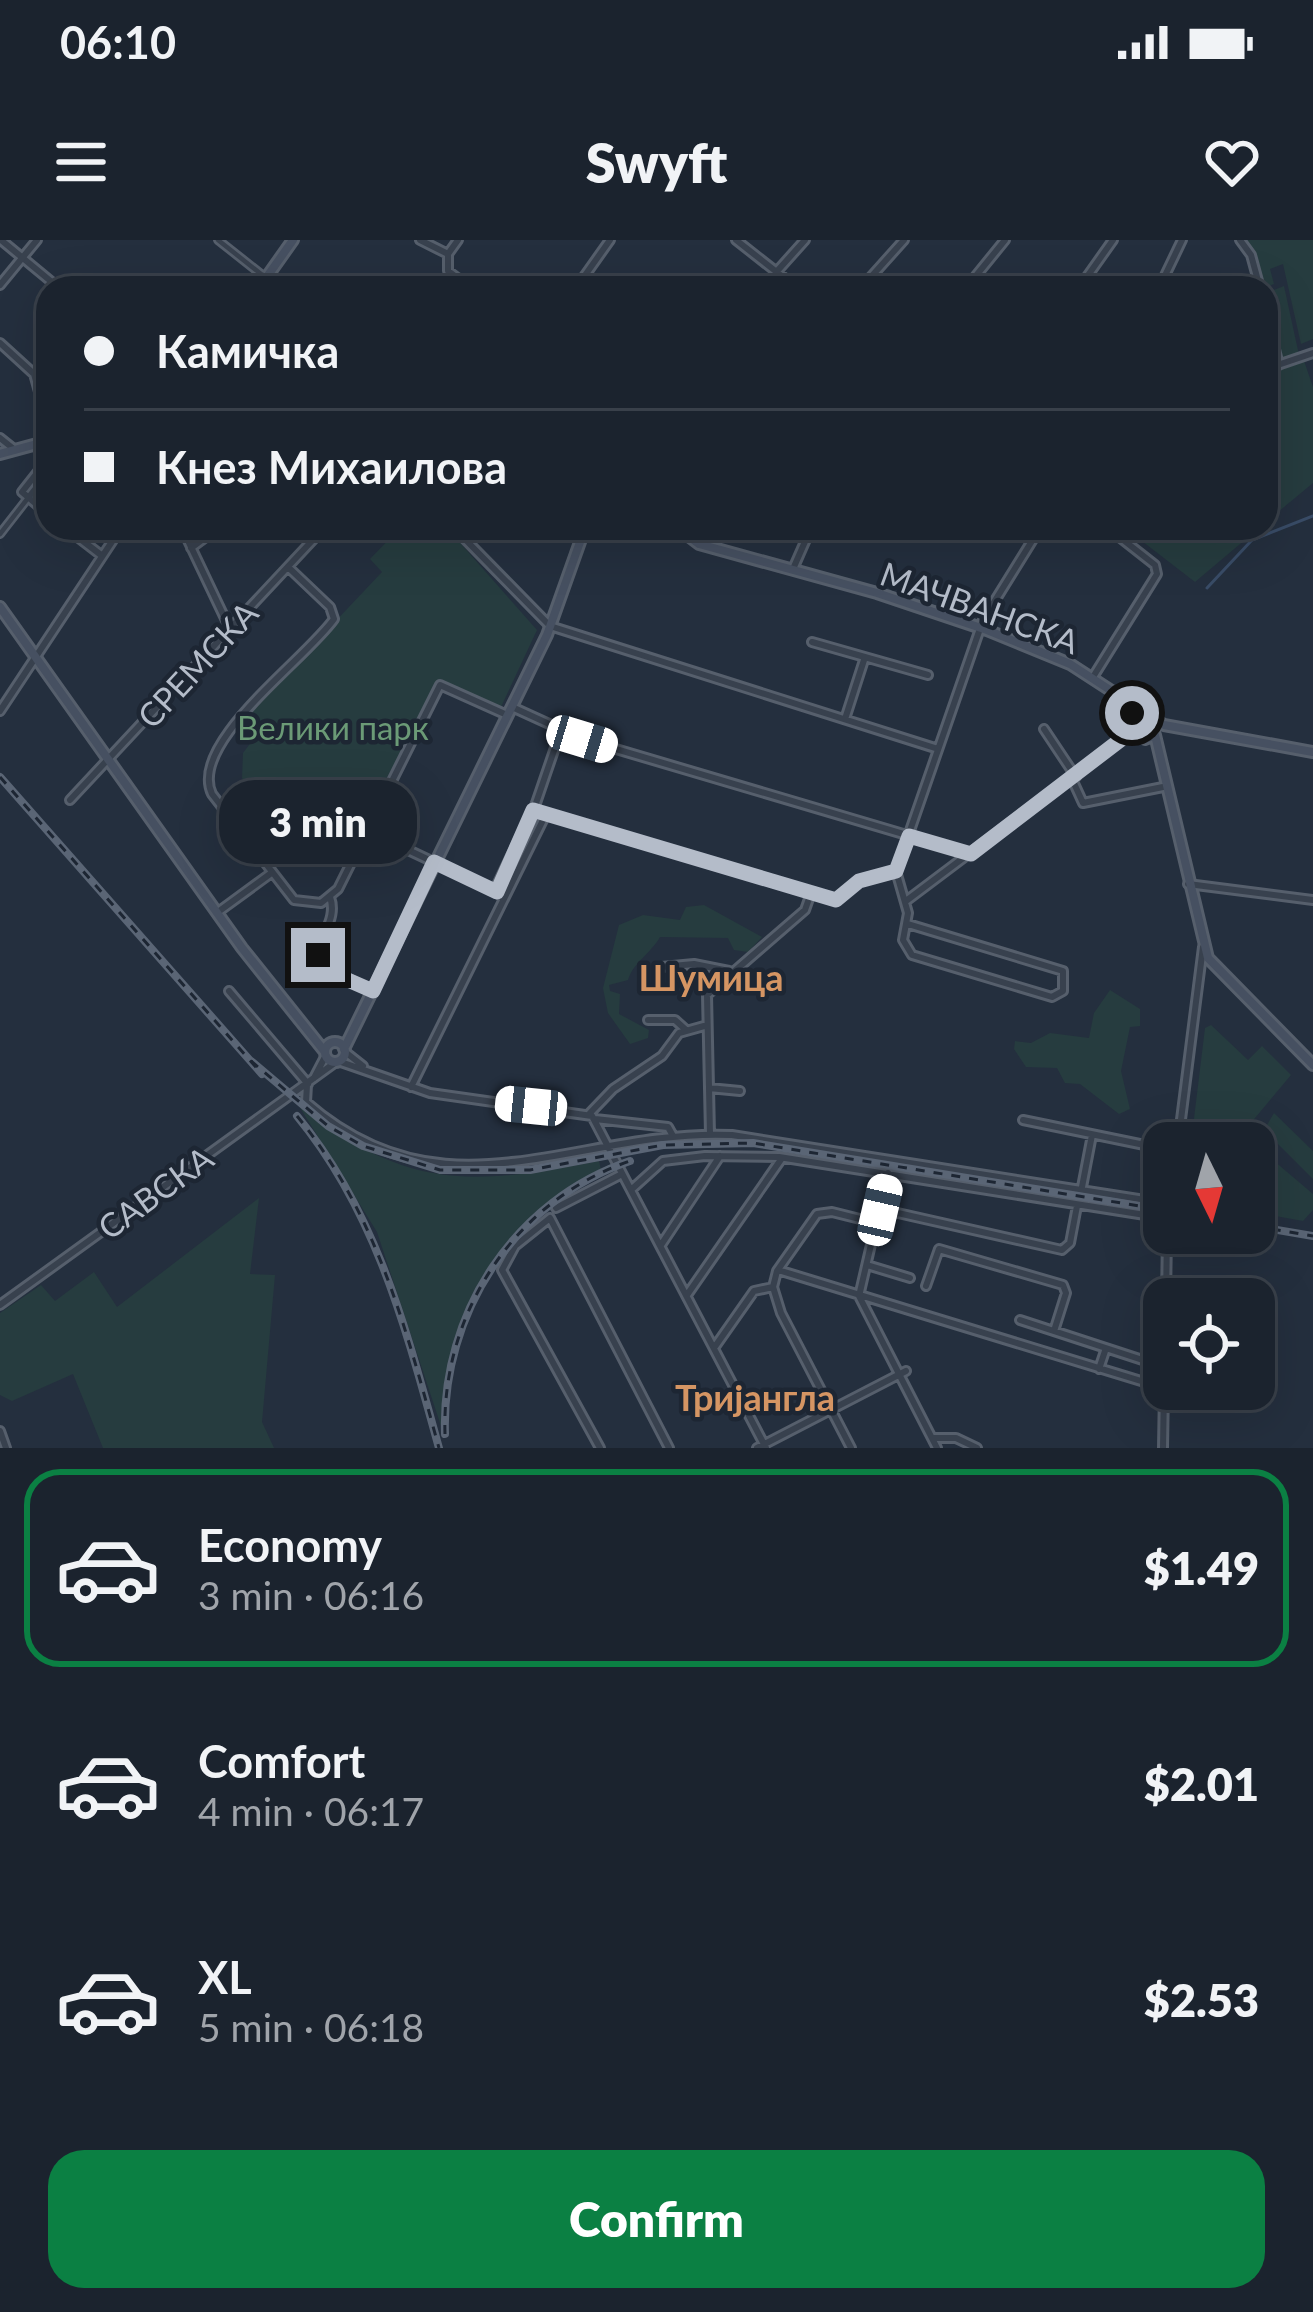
<!DOCTYPE html>
<meta charset="utf-8">
<style>
:root{--surface:#1b232e;--page:#242b36;--text:#f1f3f6;--muted:#a0a4aa;--line:#39404a;--accent:#0b8043}
body{margin:0;font-family:Lato,sans-serif;background:var(--page);color:var(--text);height:100vh;display:flex;flex-direction:column;font-size:45px;white-space:nowrap}
*{box-sizing:border-box;margin:0}
p{font-size:39px;color:var(--muted)}
.icon{flex:none;width:66px;height:66px;fill:none;stroke:currentColor;stroke-width:2;stroke-linecap:round;stroke-linejoin:round}
.map{position:relative;height:1208px;overflow:hidden}
.panel{display:flex;flex-direction:column;background:var(--surface);flex:1}
.panel>*{flex:none}
.hud{position:absolute;left:36px;top:36px;width:1242px;height:264px;border-radius:36px;box-shadow:0 12px 48px #0002,0 0 0 3px var(--line);display:grid;align-content:center;height:264px;padding:0 48px;background:var(--surface)}
.needle{width:78px;rotate:175deg}
.tools{position:absolute;left:1143px;top:882px;display:grid;gap:24px}
.tools a{display:grid;place-items:center;width:132px;height:132px;border-radius:24px;background:var(--surface);box-shadow:0 12px 48px #0002,0 0 0 3px var(--line);font-size:60px}
.end{position:absolute;width:54px;height:54px;margin:-27px;border:15px solid #b4bcc9;background:#111;box-shadow:0 0 0 6px #111}
.from{border-radius:50%}
.bubble{position:absolute;height:84px;border-radius:36px;background:var(--surface);box-shadow:0 12px 48px #0002,0 0 0 3px var(--line);font-size:39px;font-weight:800;line-height:84px;text-align:center}
.car{position:absolute;width:36px;height:72px;margin:-36px -18px;border-radius:15px;box-shadow:0 0 9px 3px #0007;background:linear-gradient(#fff 24%,#345 0 40%,#fff 0 76%,#345 0 86%,#fff 0)}
.hud b{display:flex;align-items:center;gap:42px;height:114px;font-size:45px}
.hud b+b{border-top:3px solid var(--line)}
.hud i{width:30px;height:30px;background:var(--text)}
ul{padding:21px 0 0;list-style:none}
li{display:flex;align-items:center;gap:36px;height:198px;margin:0 24px 18px;padding:0 24px;border:6px solid transparent;border-radius:36px}
li div{flex:1}
li b{display:block;font-size:45px}
li em{font-style:normal;font-weight:800}
li.active{border-color:var(--accent)}
li>.icon{width:108px;height:108px;stroke-width:1.5}
.cta{display:flex;gap:24px;margin-top:auto;padding:24px 48px}
.cta a{flex:1;height:138px;border-radius:36px;background:var(--accent);color:#fff;font-size:48px;font-weight:800;line-height:138px;text-align:center}
.status{display:flex;justify-content:space-between;align-items:center;height:84px;padding:0 60px;background:var(--surface);direction:ltr}
.status svg{height:33px;fill:currentColor}
header{display:flex;justify-content:space-between;align-items:center;height:156px;padding:0 48px;background:var(--surface);font-size:54px;font-weight:800}
.map>svg:first-child{display:block}
</style>
<div class="status"><b>06:10</b><svg viewBox="0 0 49 12"><path d="M0 12V9h3v3zM5 12V6h3v6zM10 12V3h3v9zM15 12V0h3v12zM26 1h20v11H26zM47 4h2v5h-2z"/></svg></div>
<header><svg class="icon" aria-label="menu" viewBox="0 0 24 24"><path d="M4 6h16M4 12h16M4 18h16"/></svg>Swyft<svg class="icon" aria-label="heart" viewBox="0 0 24 24"><path d="M12 20l-8-8c-3-5 5-10 8-4 3-6 11-1 8 4z"/></svg></header>
<div class="map">
<svg width="1313" height="1208" viewBox="0 0 1313 1208">
<rect width="100%" height="100%" fill="#242f3e"/>
<path fill="#263c3f" d="M1246,0H1313V99L1301,104L1283,24L1270,29L1274,44L1263,48Z
M1284,46L1299,115L1278,121L1266,53Z
M1303,118L1313,147V243L1266,282V130Z
M400,288H447L537,390L501,467L442,440L365,576L344,568L327,585L306,625L242,538L243,513L261,489L247,475L382,332L370,319Z
M1125,288H1259L1195,342Z
M704,665L762,697L748,712L734,710L728,698L660,697C651,713 633,723 628,740L609,745L610,751L620,754L619,774L649,790L648,798L630,804L608,773L603,748L619,685L643,675L680,680L686,667Z
M1110,750L1140,769V786L1130,787L1121,831L1130,869L1119,874L1080,844L1065,843L1057,828L1026,827L1014,809L1015,801L1031,803L1050,793L1089,798L1094,773Z
M1211,785L1248,820L1262,806L1291,835L1234,903H1191L1205,788Z
M299,866C408,950 469,946 599,921L601,930C500,980 445,1074 441,1186L377,992Z
M1274,873L1313,911V939L1264,890Z
M1254,904L1313,954V970L1303,981L1254,972Z
M259,958L250,1034L275,1035L262,1182L274,1208H103L73,1134L12,1161L0,1155V1073L41,1045L55,1061L94,1032L117,1067Z"/>
<g fill="none" stroke-linecap="round" stroke-linejoin="round">
<path stroke="#394c67" stroke-width="3" d="M1207,348L1252,300L1313,276"/>
<defs>
<path id="pedestrian" d="M218,0L261,34L290,48
M0,294L28,258"/>
<path id="minor" d="M1,0L59,48
M420,0L448,14L458,0
M736,0L797,48
M1240,0L1251,15L1260,48
M448,15V31L471,48
M576,48L610,0
M762,48L805,0
M861,48L904,0
M966,48L1005,0
M1079,48L1113,0
M1159,48L1182,0
M1266,74L1279,125
M0,103L34,134L48,184
M1266,129L1313,113
M0,198L15,210
M48,219L22,252L48,274
M28,258L48,233
M66,288L101,315
M182,288L230,389
M454,288L550,386L935,508
M191,308L218,288
M288,327L330,367L334,379C305,420 188,503 212,554L294,660L321,663L338,649L440,445L507,475
M793,329L811,288
M812,402L928,435
M1093,437L1157,334L1155,325L1108,288
M512,467L582,499L971,614
M0,471L121,288
M845,479L864,420
M1044,489L1076,537
M1072,539L1083,563L1163,547
M70,560L324,288
M533,570L836,660L858,641L896,631
M387,600L497,652
M1188,644L1313,660
M330,657C339,682 314,699 320,725L373,751
M503,659L496,647L535,566L560,493
M906,661L1136,488
M218,672L270,634
M908,684L1063,731V751L1052,757L912,715L903,700L908,673L896,631L983,380L1040,288
M701,726L707,755
M662,727L694,724L729,731
M229,751L308,844
M648,780H675L685,789
M344,811L363,826
M338,821L430,853L592,876L766,1208
M314,838L326,815
M307,845L306,862C446,985 577,888 732,895L1164,963
M411,847L546,574
M709,848L740,851
M590,873L613,849L662,816L679,793L704,786
M595,879L668,887L673,896
M1023,880L1164,909
M710,894L707,755L805,670L811,653
M1082,947L1092,895
M632,949L663,921L705,916L779,917L1164,978
M556,968L622,934
M880,969L1062,1010L1070,1003L1077,966
M879,970L888,933
M661,1005L720,916
M867,1025L910,1038
M778,1030L1164,1148
M926,1046L939,1009L1063,1045L1066,1053L1054,1091
M773,1047L781,1073L851,1208
M860,1052L876,983
M687,1055L782,918
M859,1056L937,1208
M0,1065L336,822
M1020,1080L1164,1127
M714,1108L754,1051L773,1047L777,1031L817,974L832,972L876,983
M1099,1129L1106,1108
M0,1191L6,1208
M932,1198H956L977,1208
M600,1208L502,1030L515,1006L550,978L669,1208
M757,1208L906,1131"/>
<path id="tertiary" d="M0,45L37,0
M1178,903L1203,707
M1166,1059L1167,993
M1163,1208L1164,1149"/>
<path id="secondary" d="M259,48L293,0
M0,214L48,201
M678,288L699,304L877,353L987,390L1070,424L1164,485L1313,512
M0,367L242,708L325,812
M1146,477L1137,483V493L1145,499L1155,495
M1155,495L1208,718L1313,825
M325 812a10 10 0 1 1 20 0a10 10 0 1 1-20 0Z
M344,809L547,395L585,288"/>
</defs>
<use href="#pedestrian" stroke="#565f6c" stroke-width="10"/>
<use href="#minor" stroke="#565f6c" stroke-width="12"/>
<use href="#tertiary" stroke="#565f6c" stroke-width="12"/>
<use href="#secondary" stroke="#565f6c" stroke-width="14"/>
<use href="#pedestrian" stroke="#38414e" stroke-width="4.5"/>
<use href="#minor" stroke="#38414e" stroke-width="6"/>
<use href="#tertiary" stroke="#38414e" stroke-width="6"/>
<use href="#secondary" stroke="#465061" stroke-width="8"/>
<defs>
<path id="rail" d="M0,537L262,834
M251,821L328,886L363,906L440,930H530L663,905L753,903L1164,970
M297,876C377,973 406,1089 439,1208
M1254,986L1313,996
M445,1194C441,1073 515,960 630,921"/>
</defs>
<use href="#rail" stroke="#5a6575" stroke-width="8"/>
<use href="#rail" stroke="#1d2633" stroke-width="3" stroke-dasharray="9" stroke-linecap="butt"/>
</g>
<g fill="none" stroke-linecap="round" stroke-linejoin="round">
<path stroke="#b4bcc9" stroke-width="15" d="M318,715L325,730L373,751L434,622L497,652L533,570L836,660L859,641L896,631L909,596L971,614L1136,488L1132,473"/>
</g>
<g text-anchor="middle" dominant-baseline="central" stroke-width="9" stroke-linejoin="round" paint-order="stroke">
<g font-size="33" fill="#b4bcc9" stroke="#1d2633">
<text transform="translate(980 367) rotate(20)">МАЧВАНСКА</text>
<text transform="translate(197 424) rotate(-47)">СРЕМСКА</text>
<text transform="translate(155 952) rotate(-36)">САВСКА</text>
</g>
<g font-size="33" fill="#6b9a76" stroke="#1d2633">
<text x="333" y="487">Велики парк</text>
</g>
<g font-size="36" font-weight="bold" fill="#d59563" stroke="#1d2633">
<text x="711" y="737">Шумица</text>
<text x="755" y="1157">Тријангла</text>
</g>
</g>
</svg>
<div class="tools">
<a><svg class="needle" viewBox="-14 -14 28 28"><path d="M0-13l5 13h-10z" fill="#e53935"/><path d="M0 13l5-13h-10z" fill="#a0a4aa"/></svg></a>
<a><svg class="icon" aria-label="locate" viewBox="0 0 24 24"><circle cx="12" cy="12" r="6"/><path d="M12 2v4M12 18v4M2 12h4M18 12h4"/></svg></a>
</div>
<i class="end from" style="left:1132px;top:473px"></i>
<i class="end" style="left:318px;top:715px"></i>
<div class="bubble" style="left:219px;top:540px;width:198px">3 min</div>
<i class="car" style="left:582px;top:499px;rotate:107deg"></i>
<i class="car" style="left:531px;top:866px;rotate:276deg"></i>
<i class="car" style="left:880px;top:970px;rotate:13deg"></i>
<div class="hud">
<b><i class="from"></i>Камичка</b>
<b><i></i>Кнез Михаилова</b>
</div>
</div>
<section class="panel">
<ul>
<li class="active"><svg class="icon" aria-label="car" viewBox="0 0 24 24"><path d="M5 17H2v-5l4-1 3-4h7l3 4 3 1v5h-3M9 17h6M6 11h13"/><circle cx="7" cy="17" r="2"/><circle cx="17" cy="17" r="2"/></svg><div><b>Economy</b><p>3 min · 06:16</p></div><em>$1.49</em></li>
<li><svg class="icon" aria-label="car" viewBox="0 0 24 24"><path d="M5 17H2v-5l4-1 3-4h7l3 4 3 1v5h-3M9 17h6M6 11h13"/><circle cx="7" cy="17" r="2"/><circle cx="17" cy="17" r="2"/></svg><div><b>Comfort</b><p>4 min · 06:17</p></div><em>$2.01</em></li>
<li><svg class="icon" aria-label="car" viewBox="0 0 24 24"><path d="M5 17H2v-5l4-1 3-4h7l3 4 3 1v5h-3M9 17h6M6 11h13"/><circle cx="7" cy="17" r="2"/><circle cx="17" cy="17" r="2"/></svg><div><b>XL</b><p>5 min · 06:18</p></div><em>$2.53</em></li>
</ul>
<div class="cta"><a>Confirm</a></div>
</section>
